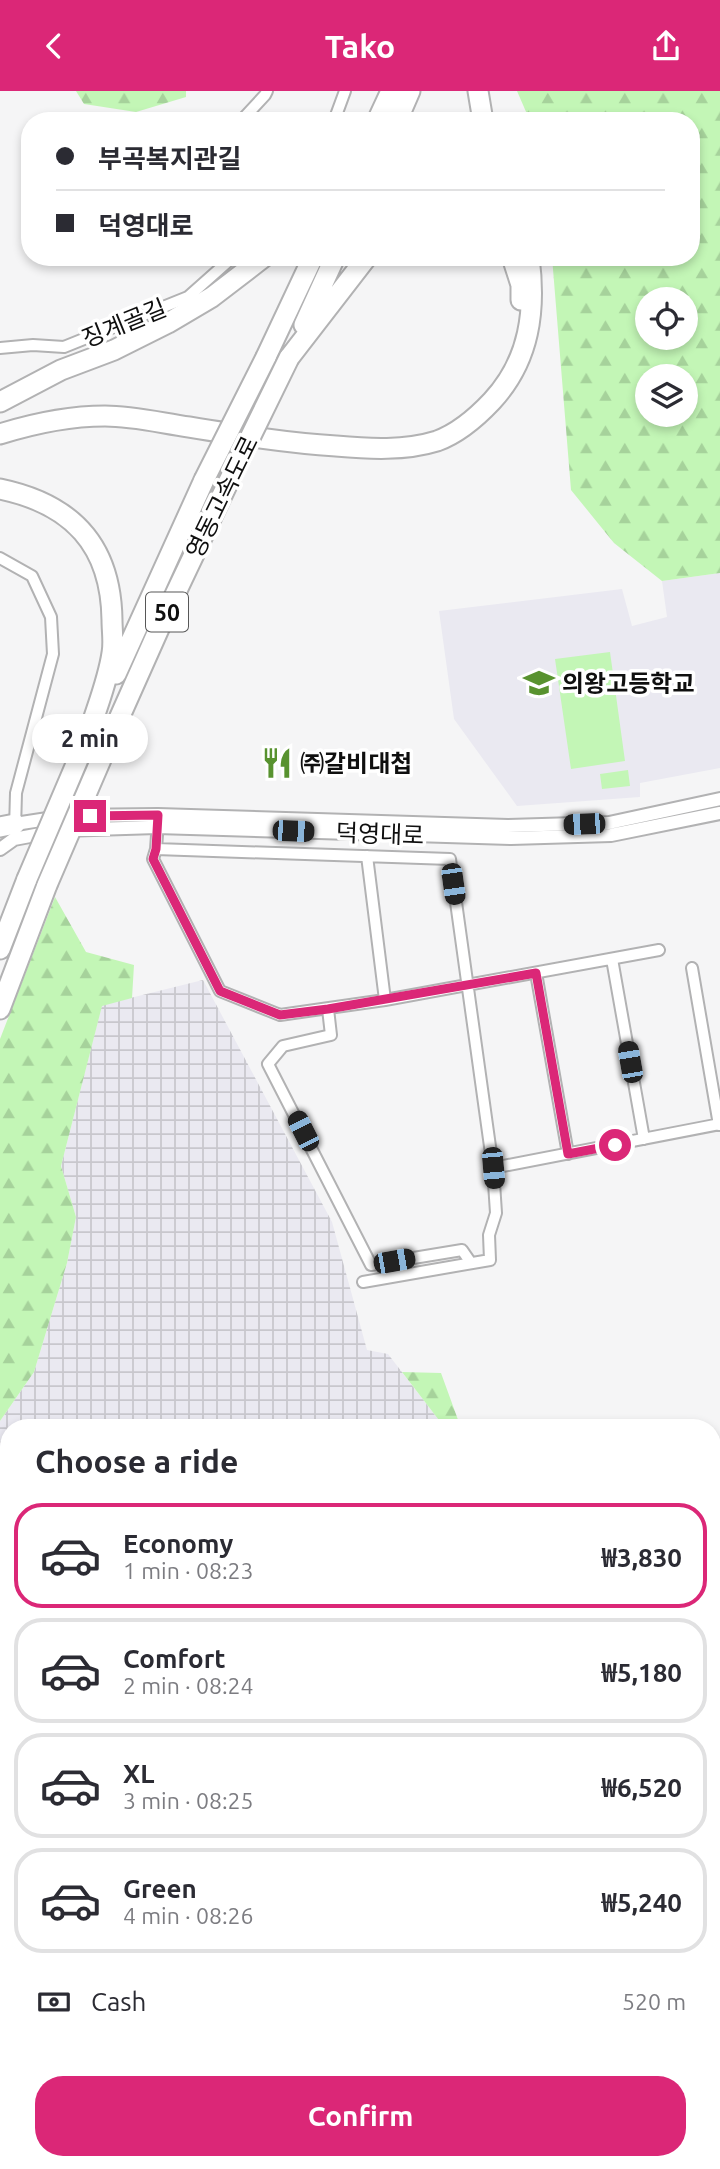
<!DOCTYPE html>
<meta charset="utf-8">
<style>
:root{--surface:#fff;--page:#f7f7f7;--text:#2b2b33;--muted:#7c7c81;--line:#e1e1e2;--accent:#db2777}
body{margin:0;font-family:Ubuntu,"Noto Sans KR",sans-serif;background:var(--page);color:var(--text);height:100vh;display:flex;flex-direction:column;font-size:26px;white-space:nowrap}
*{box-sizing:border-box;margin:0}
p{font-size:23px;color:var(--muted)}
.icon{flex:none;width:38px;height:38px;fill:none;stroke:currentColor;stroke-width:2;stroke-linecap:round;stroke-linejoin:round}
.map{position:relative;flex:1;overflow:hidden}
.sheet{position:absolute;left:0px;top:1328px;width:721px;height:751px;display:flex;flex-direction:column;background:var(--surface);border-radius:28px 28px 0 0;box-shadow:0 4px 10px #0003}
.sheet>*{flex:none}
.hud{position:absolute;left:21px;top:21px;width:679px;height:154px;border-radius:28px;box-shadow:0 4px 10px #0003;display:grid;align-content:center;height:154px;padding:0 35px;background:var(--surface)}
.controls{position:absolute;left:635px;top:196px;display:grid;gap:14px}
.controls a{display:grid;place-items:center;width:63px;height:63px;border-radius:50%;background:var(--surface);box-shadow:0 4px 10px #0003;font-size:35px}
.end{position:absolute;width:32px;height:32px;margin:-16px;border:9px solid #db2777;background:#fff;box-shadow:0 0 0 4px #fff}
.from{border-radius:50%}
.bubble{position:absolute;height:49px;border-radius:24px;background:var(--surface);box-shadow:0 4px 10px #0003;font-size:23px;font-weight:700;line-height:49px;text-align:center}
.car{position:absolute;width:21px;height:42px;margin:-21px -10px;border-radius:9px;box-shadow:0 0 5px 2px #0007;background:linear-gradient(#222 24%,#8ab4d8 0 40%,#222 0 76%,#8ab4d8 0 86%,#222 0)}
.hud b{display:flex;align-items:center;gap:24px;height:66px;font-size:26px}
.hud b+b{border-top:2px solid var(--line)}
.hud i{width:18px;height:18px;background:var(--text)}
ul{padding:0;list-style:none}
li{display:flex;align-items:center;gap:21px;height:105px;margin:0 14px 10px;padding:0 21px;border:4px solid var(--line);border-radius:28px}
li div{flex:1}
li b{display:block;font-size:26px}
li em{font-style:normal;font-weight:700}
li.active{border-color:var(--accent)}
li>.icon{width:63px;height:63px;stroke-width:1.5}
h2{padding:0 35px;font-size:32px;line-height:84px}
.pay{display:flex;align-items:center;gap:18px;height:77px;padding:0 35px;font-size:26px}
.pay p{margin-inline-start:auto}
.cta{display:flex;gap:14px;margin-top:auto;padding:14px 35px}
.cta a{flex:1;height:80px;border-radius:28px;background:var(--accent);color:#fff;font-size:28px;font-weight:700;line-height:80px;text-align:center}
header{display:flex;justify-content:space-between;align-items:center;height:91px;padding:0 35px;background:var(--accent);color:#fff;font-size:32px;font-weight:700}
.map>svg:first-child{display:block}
</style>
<header><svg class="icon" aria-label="back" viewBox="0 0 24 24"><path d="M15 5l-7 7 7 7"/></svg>Tako<svg class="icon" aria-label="share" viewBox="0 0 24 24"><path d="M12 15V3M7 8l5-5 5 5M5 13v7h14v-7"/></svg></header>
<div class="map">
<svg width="720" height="2078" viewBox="0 0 720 2078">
<defs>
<pattern id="industrial-grid" width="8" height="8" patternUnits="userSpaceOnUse" patternTransform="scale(1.75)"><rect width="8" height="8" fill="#eae9f1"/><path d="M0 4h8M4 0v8" fill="none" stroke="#c8c7cd"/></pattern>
<pattern id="grass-tufts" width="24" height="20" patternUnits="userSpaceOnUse" patternTransform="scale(1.75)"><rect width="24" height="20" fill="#c3f6b6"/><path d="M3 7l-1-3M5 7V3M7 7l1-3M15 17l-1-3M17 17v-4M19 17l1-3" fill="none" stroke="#a6d29b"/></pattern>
<pattern id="forest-firs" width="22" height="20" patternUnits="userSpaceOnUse" patternTransform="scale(1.75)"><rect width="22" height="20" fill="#c3f6b6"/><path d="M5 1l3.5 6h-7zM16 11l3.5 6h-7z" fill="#a6d29b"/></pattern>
</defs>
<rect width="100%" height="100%" fill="#f5f5f6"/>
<path fill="#eae9f1" d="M720,482V677L640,692V706L517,715L454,628L439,520L622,498L632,535L667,526L662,490Z
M720,1985V2078H324L381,2070H712V1987Z"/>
<path fill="url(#industrial-grid)" d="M203,889L332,1131L367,1259L388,1263L445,1337H9V1852L0,1847V1330L34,1281L67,1172L76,1126L61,1075L102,914Z
M0,1902L9,1907V2070H315L317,2078H0Z"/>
<path fill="url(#grass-tufts)" d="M720,2065V2075L700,2078H648L690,2070H712V2066Z
M557,2070H625L584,2078H515Z"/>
<path fill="url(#forest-firs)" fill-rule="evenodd" d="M76,0H186V6L136,21L84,13Z
M517,0H720V482L662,490L614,452L571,399L552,166H691V30H530ZM648,208H686V247H648ZM686,285V324H648V285Z
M55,806L86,861L134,874L132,907L102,915L61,1075L76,1126L67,1172L34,1281L0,1330V948Z
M402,1281L441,1282L461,1337H445Z
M712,1700L720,1715V1804L712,1803Z"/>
<path fill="#c3f6b6" d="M610,561L625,670L571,678L555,568Z
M628,679L630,695L602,698L600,683Z"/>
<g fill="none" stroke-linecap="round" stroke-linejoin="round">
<defs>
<path id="minor" d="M241,30L265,4L267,0
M334,30L345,0
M0,257L33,254L64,256L188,206L233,166
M0,467L32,485L51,526L53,563L16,702L15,738
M158,730L156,758L153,768L220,900L280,924L385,909L659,859
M156,758L450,768L493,1077L496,1122L489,1144L490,1169L363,1191
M367,765L385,909
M612,868L644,1048
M692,877L719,1034
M536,882L568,1063
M328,918L331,944L283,955L268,973L371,1174L462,1159L471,1172
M493,1077L720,1033
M712,1642L720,1637
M712,1679L720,1694
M0,1999L9,2001"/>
<path id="tertiary" d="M10,736L15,733L67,725L158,724L508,735L609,732L720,708
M0,758L14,748L62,739L157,736L511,747L611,744L720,722
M0,1865L9,1870
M0,1882L9,1887
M712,1958L720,1956
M712,1976L720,1974"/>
<path id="motorway" d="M478,0L483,30
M377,30L391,0
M397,30L410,0
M512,166L521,194V209
M304,234L335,166
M266,266L313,166
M289,267L367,166
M0,311L61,279L114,259L168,232L212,206L264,166
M0,343C32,333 71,325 105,325C133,325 161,332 189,336C238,344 287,352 336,355C369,358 405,360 437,350C459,342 476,327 492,310C530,269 536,219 529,166
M0,398C72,413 111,454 112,529C112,540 114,552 112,562C108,590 96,618 88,645
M116,583L204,389
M109,650L162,531L227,394
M0,736L15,733
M0,858L27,788
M0,918L47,794"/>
</defs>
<use href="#minor" stroke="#b2b2b3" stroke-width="14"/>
<use href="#tertiary" stroke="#b2b2b3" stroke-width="16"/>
<use href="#motorway" stroke="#b2b2b3" stroke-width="23"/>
<use href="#minor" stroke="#fff" stroke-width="10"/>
<use href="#tertiary" stroke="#fff" stroke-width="12"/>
<use href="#motorway" stroke="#fff" stroke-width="19"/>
<defs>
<path id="rail" d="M712,2038L720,2036
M712,2058L720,2056
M454,2078L502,2070
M498,2078L539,2070
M603,2078L640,2071
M632,2078L674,2070"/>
</defs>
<use href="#rail" stroke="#393939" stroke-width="6"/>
<use href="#rail" stroke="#fff" stroke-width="3.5" stroke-dasharray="10" stroke-linecap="butt"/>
<defs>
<path id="motorway-bridge" d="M204,389L266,266
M227,394L289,267
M27,788L88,645
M47,794L109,650"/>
</defs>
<use href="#motorway-bridge" stroke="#b2b2b3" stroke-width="23" stroke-linecap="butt"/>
<use href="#motorway-bridge" stroke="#fff" stroke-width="19"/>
</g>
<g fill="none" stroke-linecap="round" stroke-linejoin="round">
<path stroke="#db2777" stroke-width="9" d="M90,725L158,724L156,758L153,768L220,900L280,924L328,918L536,882L568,1063L615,1054"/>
</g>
<defs>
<symbol id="school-bare" viewBox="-9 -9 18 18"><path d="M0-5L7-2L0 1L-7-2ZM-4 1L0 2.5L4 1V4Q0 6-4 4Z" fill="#58922f" stroke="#fff" stroke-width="2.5" paint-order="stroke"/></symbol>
<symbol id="restaurant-bare" viewBox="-9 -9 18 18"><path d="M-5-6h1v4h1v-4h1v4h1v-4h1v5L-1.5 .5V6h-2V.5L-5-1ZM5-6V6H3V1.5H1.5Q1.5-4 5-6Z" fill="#58922f" stroke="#fff" stroke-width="2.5" paint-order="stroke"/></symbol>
</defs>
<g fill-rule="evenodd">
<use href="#school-bare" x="517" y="570" width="44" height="44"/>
<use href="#restaurant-bare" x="255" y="650" width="44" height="44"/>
</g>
<g text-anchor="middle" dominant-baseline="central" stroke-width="7" stroke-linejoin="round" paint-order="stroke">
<rect fill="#fff" stroke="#575757" stroke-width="2" x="146" y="501.5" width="42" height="39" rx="5"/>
<g font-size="23" font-weight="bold" fill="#0f0f0f">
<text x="167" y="521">50</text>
</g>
<g font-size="24" fill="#0f0f0f" stroke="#fff">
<text transform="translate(124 232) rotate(-22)">징계골길</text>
<text transform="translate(222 406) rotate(-64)">영동고속도로</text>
<text transform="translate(380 743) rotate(2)">덕영대로</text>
</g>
<g font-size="24" font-weight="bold" fill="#0f0f0f" stroke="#fff" text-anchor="start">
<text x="562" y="592">의왕고등학교</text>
<text x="300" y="672">㈜갈비대첩</text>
</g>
</g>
</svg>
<div class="controls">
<a><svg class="icon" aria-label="locate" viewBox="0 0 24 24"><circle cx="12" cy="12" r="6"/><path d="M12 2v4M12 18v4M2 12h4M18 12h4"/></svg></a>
<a><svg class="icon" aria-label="layers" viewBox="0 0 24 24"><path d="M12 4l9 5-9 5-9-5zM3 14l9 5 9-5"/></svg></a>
</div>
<i class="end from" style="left:615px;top:1054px"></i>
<i class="end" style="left:90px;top:725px"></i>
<div class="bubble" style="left:32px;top:623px;width:116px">2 min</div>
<i class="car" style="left:584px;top:733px;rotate:268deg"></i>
<i class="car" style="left:293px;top:740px;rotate:92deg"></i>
<i class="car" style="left:453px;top:793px;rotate:172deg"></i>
<i class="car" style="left:630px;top:971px;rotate:350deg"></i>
<i class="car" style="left:303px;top:1040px;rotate:333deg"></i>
<i class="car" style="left:493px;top:1077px;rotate:175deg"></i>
<i class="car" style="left:394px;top:1170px;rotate:80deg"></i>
<div class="hud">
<b><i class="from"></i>부곡복지관길</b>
<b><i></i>덕영대로</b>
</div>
<section class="sheet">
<h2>Choose a ride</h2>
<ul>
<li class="active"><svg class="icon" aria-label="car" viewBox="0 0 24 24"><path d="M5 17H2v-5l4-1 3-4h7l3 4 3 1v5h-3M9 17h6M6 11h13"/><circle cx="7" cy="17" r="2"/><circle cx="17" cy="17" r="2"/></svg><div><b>Economy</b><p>1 min · 08:23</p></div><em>₩3,830</em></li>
<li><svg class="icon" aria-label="car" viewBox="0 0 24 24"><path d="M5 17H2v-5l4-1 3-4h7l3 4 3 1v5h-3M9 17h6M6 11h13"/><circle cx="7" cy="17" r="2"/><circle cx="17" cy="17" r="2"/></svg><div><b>Comfort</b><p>2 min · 08:24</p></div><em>₩5,180</em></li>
<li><svg class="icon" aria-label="car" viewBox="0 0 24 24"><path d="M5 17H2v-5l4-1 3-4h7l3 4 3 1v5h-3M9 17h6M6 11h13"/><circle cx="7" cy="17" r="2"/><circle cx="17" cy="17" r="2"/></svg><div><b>XL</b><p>3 min · 08:25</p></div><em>₩6,520</em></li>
<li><svg class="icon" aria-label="car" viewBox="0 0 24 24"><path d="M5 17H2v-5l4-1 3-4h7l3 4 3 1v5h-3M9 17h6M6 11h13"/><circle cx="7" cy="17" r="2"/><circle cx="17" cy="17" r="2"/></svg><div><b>Green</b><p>4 min · 08:26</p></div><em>₩5,240</em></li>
</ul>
<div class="pay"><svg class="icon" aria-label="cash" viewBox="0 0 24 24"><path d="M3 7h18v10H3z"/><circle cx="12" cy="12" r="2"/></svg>Cash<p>520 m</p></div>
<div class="cta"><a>Confirm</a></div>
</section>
</div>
